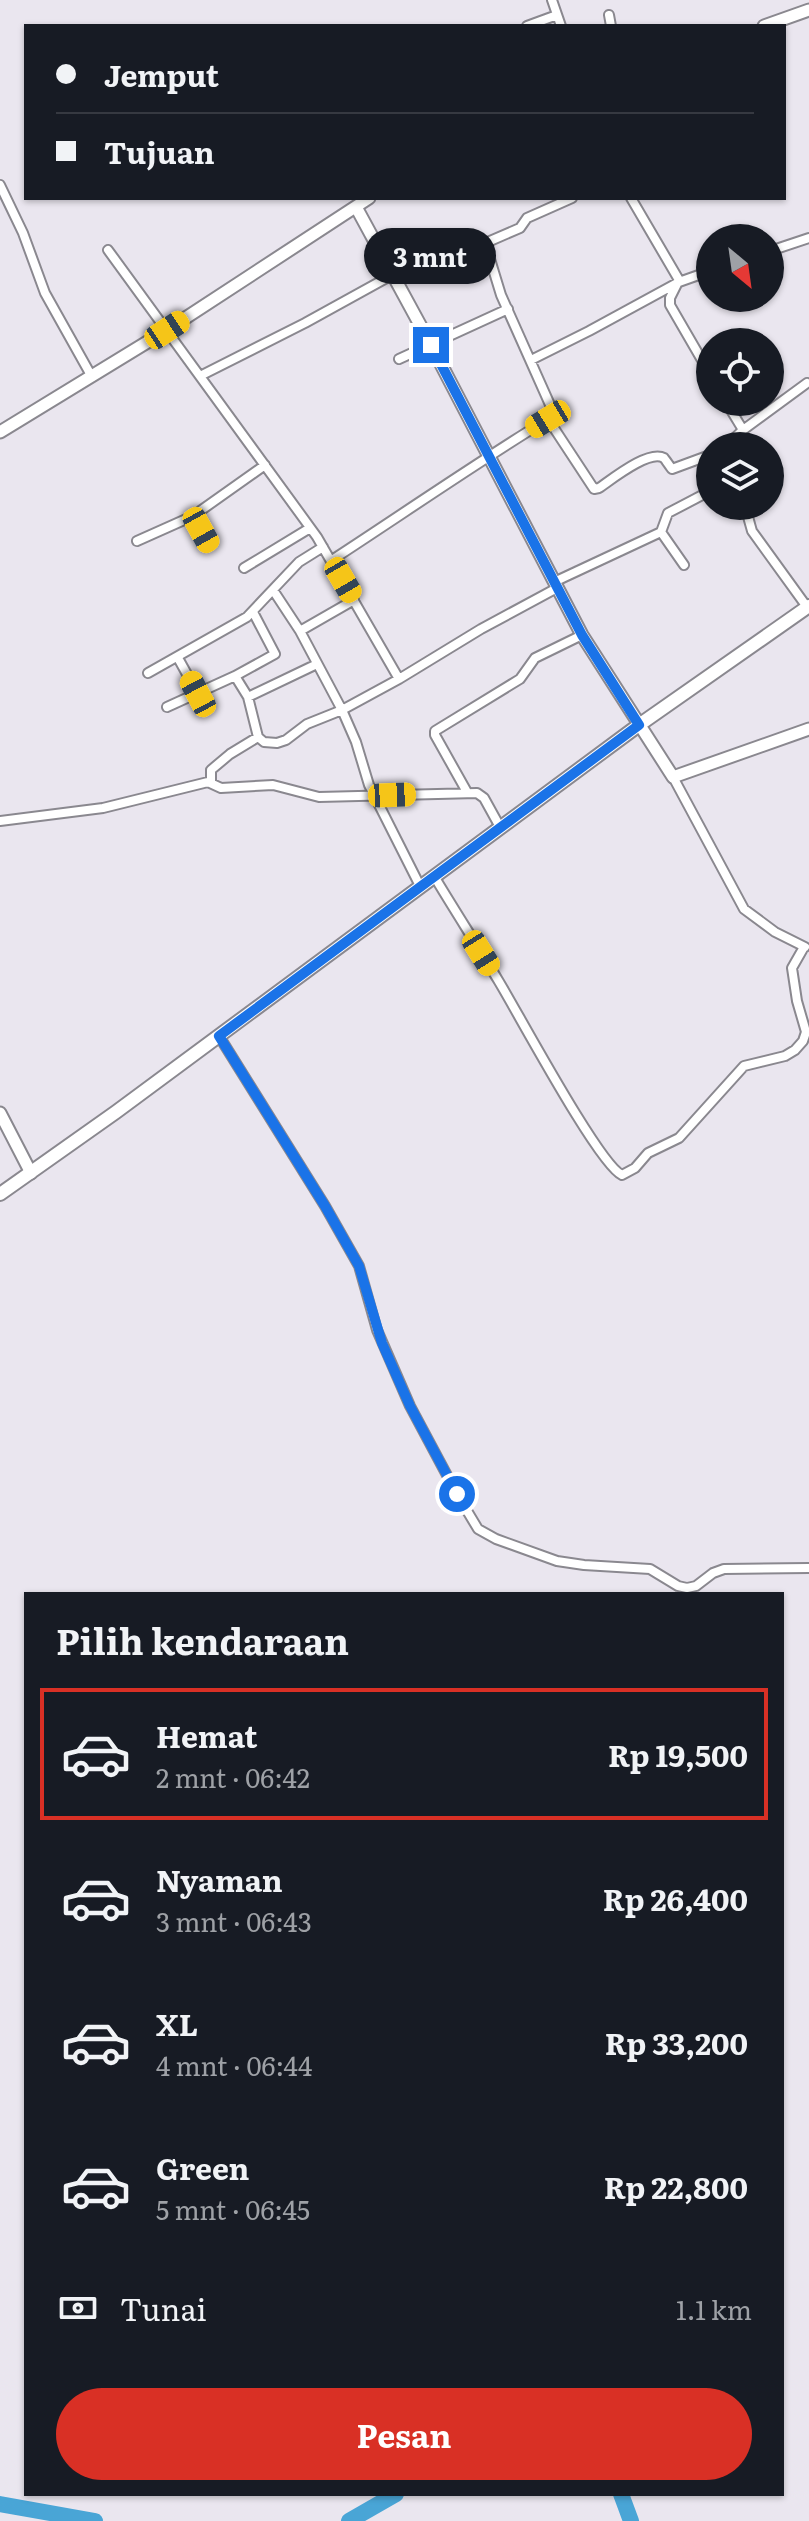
<!DOCTYPE html>
<html lang="id">
<meta charset="utf-8">
<style>
:root{--surface:#171b24;--page:#242831;--text:#f1f3f6;--muted:#9ea1a6;--line:#363941;--accent:#d93025}
body{margin:0;font-family:Literata,serif;background:var(--page);color:var(--text);height:100vh;display:flex;flex-direction:column;font-size:30px;white-space:nowrap}
*{box-sizing:border-box;margin:0}
p{font-size:26px;color:var(--muted)}
.icon{flex:none;width:44px;height:44px;fill:none;stroke:currentColor;stroke-width:2;stroke-linecap:round;stroke-linejoin:round}
.map{position:relative;flex:1;overflow:hidden}
.sheet{position:absolute;left:24px;top:1592px;width:760px;height:904px;display:flex;flex-direction:column;background:var(--surface);border-radius:0px;box-shadow:0 2px 6px #0004}
.sheet>*{flex:none}
.banner{position:absolute;left:24px;top:24px;width:762px;height:176px;border-radius:0px;box-shadow:0 2px 6px #0004;display:grid;align-content:center;height:176px;padding:0 32px;background:var(--surface)}
.needle{width:52px;rotate:151deg}
.tools{position:absolute;left:696px;top:224px;display:grid;gap:16px}
.tools a{display:grid;place-items:center;width:88px;height:88px;border-radius:50%;background:var(--surface);box-shadow:0 2px 6px #0004;font-size:40px}
.end{position:absolute;width:36px;height:36px;margin:-18px;border:10px solid #1a73e8;background:#fff;box-shadow:0 0 0 4px #fff}
.from{border-radius:50%}
.bubble{position:absolute;height:56px;border-radius:28px;background:var(--surface);box-shadow:0 2px 6px #0004;font-size:26px;font-weight:700;line-height:56px;text-align:center}
.car{position:absolute;width:24px;height:48px;margin:-24px -12px;border-radius:10px;box-shadow:0 0 6px 2px #0007;background:linear-gradient(#f5c518 24%,#345 0 40%,#f5c518 0 76%,#345 0 86%,#f5c518 0)}
.banner b{display:flex;align-items:center;gap:28px;height:76px;font-size:30px}
.banner b+b{border-top:2px solid var(--line)}
.banner i{width:20px;height:20px;background:var(--text)}
ul{padding:0;list-style:none}
li{display:flex;align-items:center;gap:24px;height:132px;margin:0 16px 12px;padding:0 16px;border:4px solid transparent;border-radius:0px}
li div{flex:1}
li b{display:block;font-size:30px}
li em{font-style:normal;font-weight:700}
li.active{border-color:var(--accent)}
li>.icon{width:72px;height:72px;stroke-width:1.5}
h2{padding:0 32px;font-size:36px;line-height:96px}
.pay{display:flex;align-items:center;gap:20px;height:88px;padding:0 32px;font-size:30px}
.pay p{margin-inline-start:auto}
.action{display:flex;gap:16px;margin-top:auto;padding:16px 32px}
.action a{flex:1;height:92px;border-radius:48px;background:var(--accent);color:#fff;font-size:32px;font-weight:700;line-height:92px;text-align:center}
.map>svg:first-child{display:block}
</style>
<div class="map">
<svg width="809" height="2521" viewBox="0 0 809 2521">
<rect width="100%" height="100%" fill="#eae6ef"/>
<g fill="none" stroke-linecap="round" stroke-linejoin="round">
<path stroke="#49a5d6" stroke-width="16" d="M621,2494L631,2521
M0,2504L95,2521
M349,2521L396,2494"/>
<defs>
<path id="minor" d="M552,0L561,26
M609,15L611,26
M527,26L557,15
M0,185L23,233L45,293L92,377
M631,198L679,280L670,298V305L710,374
M108,250L317,537L399,679
M770,251L809,238
M399,359L508,309
M531,360L589,331L679,282L710,271
M200,376L305,323L392,275
M548,419L594,489L599,488C611,480 649,449 664,458C665,459 671,468 672,469L710,455
M743,430L807,383
M726,446L743,430L726,402
M745,506L752,531L807,607
M193,516L210,545
M661,532L684,565
M137,541L193,516L265,465
M332,560C404,513 475,464 548,419L551,407L501,295L486,246L490,241L520,228L527,218L572,198
M244,568L310,528
M554,582L661,532L668,513L710,491
M273,590L300,631
M178,658L198,694
M148,673L247,617L299,562L323,547
M235,676L275,654L253,612
M248,697L317,664
M167,707L235,676L248,697L258,737L264,742L277,743L286,740L307,724L342,710L300,631L354,600
M673,777L744,909L775,932L805,947
M211,783V770L230,754L258,737
M467,792L435,735V731L520,679L535,658L582,635
M0,821L103,808L208,782L221,788L273,785L319,797L477,793L484,798L500,827
M434,876C455,911 477,945 498,980C517,1011 599,1165 622,1175L635,1168L648,1153L679,1138L744,1066L785,1056L795,1050L803,1041L806,1032L797,1001L792,968L804,947
M420,886L369,785L356,742L342,710L399,679L481,629L557,588
M219,1036L325,1206L359,1266L377,1330L410,1406L457,1494L478,1529L496,1539L557,1561L584,1565L650,1569L678,1586L687,1588L696,1586L713,1573L724,1569L809,1568"/>
<path id="tertiary" d="M764,26L809,10
M356,207L431,345L582,635L673,777L809,729
M0,432L167,330L369,198
M0,1113L31,1173"/>
<path id="secondary" d="M0,1194L116,1112L639,725L809,606"/>
</defs>
<use href="#minor" stroke="#8a888f" stroke-width="12"/>
<use href="#tertiary" stroke="#8a888f" stroke-width="15"/>
<use href="#secondary" stroke="#8a888f" stroke-width="16"/>
<use href="#minor" stroke="#fff" stroke-width="8"/>
<use href="#tertiary" stroke="#fff" stroke-width="11"/>
<use href="#secondary" stroke="#fff" stroke-width="12"/>
</g>
<g fill="none" stroke-linecap="round" stroke-linejoin="round">
<path stroke="#1a73e8" stroke-width="10" d="M431,345L582,635L639,725L219,1036L325,1206L359,1266L382,1343L410,1406L457,1494"/>
</g>
</svg>
<div class="tools">
<a><svg class="needle" viewBox="-14 -14 28 28"><path d="M0-13l5 13h-10z" fill="#e53935"/><path d="M0 13l5-13h-10z" fill="#9ea1a6"/></svg></a>
<a><svg class="icon" aria-label="locate" viewBox="0 0 24 24"><circle cx="12" cy="12" r="6"/><path d="M12 2v4M12 18v4M2 12h4M18 12h4"/></svg></a>
<a><svg class="icon" aria-label="layers" viewBox="0 0 24 24"><path d="M12 4l9 5-9 5-9-5zM3 14l9 5 9-5"/></svg></a>
</div>
<i class="end from" style="left:457px;top:1494px"></i>
<i class="end" style="left:431px;top:345px"></i>
<div class="bubble" style="left:364px;top:228px;width:132px">3 mnt</div>
<i class="car" style="left:167px;top:330px;rotate:57deg"></i>
<i class="car" style="left:548px;top:419px;rotate:239deg"></i>
<i class="car" style="left:201px;top:530px;rotate:151deg"></i>
<i class="car" style="left:343px;top:580px;rotate:150deg"></i>
<i class="car" style="left:198px;top:694px;rotate:332deg"></i>
<i class="car" style="left:392px;top:795px;rotate:88deg"></i>
<i class="car" style="left:481px;top:953px;rotate:148deg"></i>
<div class="banner">
<b><i class="from"></i>Jemput</b>
<b><i></i>Tujuan</b>
</div>
<section class="sheet">
<h2>Pilih kendaraan</h2>
<ul>
<li class="active"><svg class="icon" aria-label="car" viewBox="0 0 24 24"><path d="M5 17H2v-5l4-1 3-4h7l3 4 3 1v5h-3M9 17h6M6 11h13"/><circle cx="7" cy="17" r="2"/><circle cx="17" cy="17" r="2"/></svg><div><b>Hemat</b><p>2 mnt · 06:42</p></div><em>Rp 19,500</em></li>
<li><svg class="icon" aria-label="car" viewBox="0 0 24 24"><path d="M5 17H2v-5l4-1 3-4h7l3 4 3 1v5h-3M9 17h6M6 11h13"/><circle cx="7" cy="17" r="2"/><circle cx="17" cy="17" r="2"/></svg><div><b>Nyaman</b><p>3 mnt · 06:43</p></div><em>Rp 26,400</em></li>
<li><svg class="icon" aria-label="car" viewBox="0 0 24 24"><path d="M5 17H2v-5l4-1 3-4h7l3 4 3 1v5h-3M9 17h6M6 11h13"/><circle cx="7" cy="17" r="2"/><circle cx="17" cy="17" r="2"/></svg><div><b>XL</b><p>4 mnt · 06:44</p></div><em>Rp 33,200</em></li>
<li><svg class="icon" aria-label="car" viewBox="0 0 24 24"><path d="M5 17H2v-5l4-1 3-4h7l3 4 3 1v5h-3M9 17h6M6 11h13"/><circle cx="7" cy="17" r="2"/><circle cx="17" cy="17" r="2"/></svg><div><b>Green</b><p>5 mnt · 06:45</p></div><em>Rp 22,800</em></li>
</ul>
<div class="pay"><svg class="icon" aria-label="cash" viewBox="0 0 24 24"><path d="M3 7h18v10H3z"/><circle cx="12" cy="12" r="2"/></svg>Tunai<p>1.1 km</p></div>
<div class="action"><a>Pesan</a></div>
</section>
</div>
